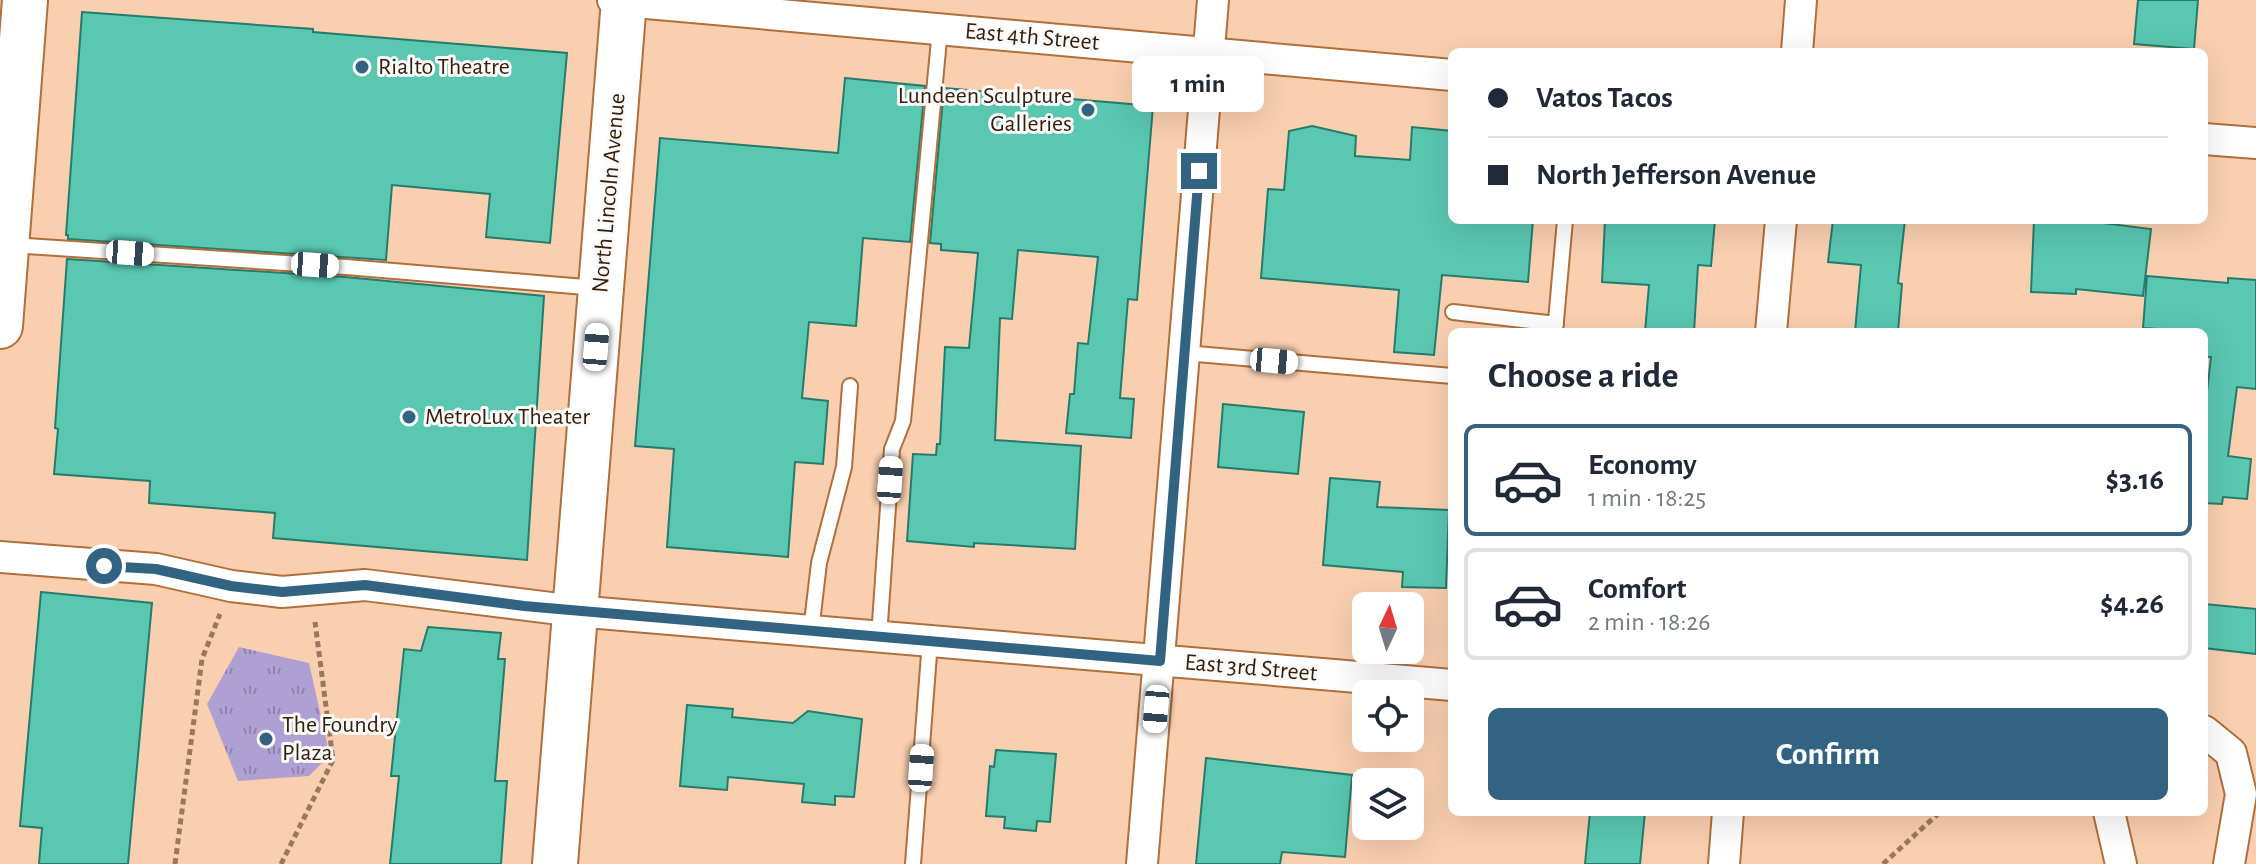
<!DOCTYPE html>
<meta charset="utf-8">
<style>
:root{--surface:#fff;--page:#f2f2f3;--text:#1f2937;--muted:#747a83;--line:#e0e1e3;--accent:#326382}
body{margin:0;font-family:"Alegreya Sans",sans-serif;background:var(--page);color:var(--text);height:100vh;display:flex;flex-direction:column;font-size:30px;white-space:nowrap}
*{box-sizing:border-box;margin:0}
p{font-size:26px;color:var(--muted)}
.icon{flex:none;width:44px;height:44px;fill:none;stroke:currentColor;stroke-width:2;stroke-linecap:round;stroke-linejoin:round}
.map{position:relative;flex:1;overflow:hidden}
.panel{position:absolute;left:1448px;top:328px;width:760px;height:488px;display:flex;flex-direction:column;background:var(--surface);border-radius:12px;box-shadow:0 8px 32px #0002}
.panel>*{flex:none}
.top-card{position:absolute;left:1448px;top:48px;width:760px;height:176px;border-radius:12px;box-shadow:0 8px 32px #0002;display:grid;align-content:center;height:176px;padding:0 40px;background:var(--surface)}
.needle{width:52px;rotate:4deg}
.fabs{position:absolute;left:1352px;top:592px;display:grid;gap:16px}
.fabs a{display:grid;place-items:center;width:72px;height:72px;border-radius:12px;background:var(--surface);box-shadow:0 8px 32px #0002;font-size:40px}
.end{position:absolute;width:36px;height:36px;margin:-18px;border:10px solid #326382;background:#fff;box-shadow:0 0 0 4px #fff}
.from{border-radius:50%}
.bubble{position:absolute;height:56px;border-radius:12px;background:var(--surface);box-shadow:0 8px 32px #0002;font-size:26px;font-weight:700;line-height:56px;text-align:center}
.car{position:absolute;width:24px;height:48px;margin:-24px -12px;border-radius:10px;box-shadow:0 0 6px 2px #0007;background:linear-gradient(#fff 24%,#345 0 40%,#fff 0 76%,#345 0 86%,#fff 0)}
.top-card b{display:flex;align-items:center;gap:28px;height:76px;font-size:30px}
.top-card b+b{border-top:2px solid var(--line)}
.top-card i{width:20px;height:20px;background:var(--text)}
ul{padding:0;list-style:none}
li{display:flex;align-items:center;gap:24px;height:112px;margin:0 16px 12px;padding:0 24px;border:4px solid var(--line);border-radius:12px}
li div{flex:1}
li b{display:block;font-size:30px}
li em{font-style:normal;font-weight:700}
li.selected{border-color:var(--accent)}
li>.icon{width:72px;height:72px;stroke-width:1.5}
h2{padding:0 40px;font-size:36px;line-height:96px}
.button{display:flex;gap:16px;margin-top:auto;padding:16px 40px}
.button a{flex:1;height:92px;border-radius:12px;background:var(--accent);color:#fff;font-size:32px;font-weight:700;line-height:92px;text-align:center}
.map>svg:first-child{display:block}
</style>
<div class="map">
<svg width="2256" height="864" viewBox="0 0 2256 864">
<defs>
<pattern id="grass-tufts" width="24" height="20" patternUnits="userSpaceOnUse" patternTransform="scale(2)"><rect width="24" height="20" fill="#afa0d3"/><path d="M3 7l-1-3M5 7V3M7 7l1-3M15 17l-1-3M17 17v-4M19 17l1-3" fill="none" stroke="#8f82a9"/></pattern>
</defs>
<rect width="100%" height="100%" fill="#facfb0"/>
<path fill="url(#grass-tufts)" d="M239,647L309,663L327,743L326,759L309,776L238,781L207,704Z"/>
<path fill="#5ac7b1" stroke="#257c6c" stroke-width="2" d="M2138,0H2198L2194,49L2134,44Z
M82,12L313,29V32L567,53L550,243L486,237L490,194L392,185L386,260L68,239V235H66Z
M845,78L925,86L910,242L863,238L856,326L809,322L802,398L828,401L823,464L795,462L788,557L667,547L674,449L635,446L660,138L838,153Z
M944,88L1153,106L1137,300L1128,299L1120,398L1134,399L1131,438L1066,433L1070,394H1074L1078,343L1088,344L1098,257L1018,250L1012,319L1000,318L995,440L1081,446L1075,549L974,543V547L907,541L913,454L936,455L937,444H940L945,347L969,348L978,253L941,250V244L930,243Z
M1312,126L1356,136L1355,156L1410,160L1412,127L1452,131V220H1533L1528,282L1442,275L1434,355L1394,352L1399,290L1261,278L1268,189L1284,190L1289,131Z
M1605,220H1715L1711,266L1698,265L1694,332H1645L1649,285L1602,282Z
M1833,220H1905L1898,283L1902,284L1898,332H1855L1861,265L1828,262Z
M2034,220H2079L2151,229L2143,296L2076,289V294L2031,292Z
M67,259L345,277L544,296L527,560L273,538L275,513L149,503L150,481L54,474L58,429L55,428Z
M2147,276L2228,283V278L2256,280V389L2237,387L2228,456L2251,459L2247,499L2223,497L2222,504L2204,503V418L2211,357H2204V332L2143,328Z
M1223,404L1304,412L1298,474L1218,467Z
M1330,478L1380,482L1377,507L1449,510L1446,588L1402,587L1403,572L1323,565Z
M41,592L152,603L128,864H39L42,828L20,826Z
M2204,604L2256,609V654L2204,648Z
M428,627L501,633L498,659H505L495,781H507L501,864H390L399,776H391L404,649L421,651Z
M687,705L733,709L732,717L793,723L808,711L862,719L854,797L835,796V805L802,802L804,784L728,777L727,790L680,786Z
M996,750L1056,754L1050,822L1037,821L1036,831L1004,828L1005,817L986,816L990,766L994,767Z
M1206,758L1352,775L1345,857L1282,852L1280,864H1196Z
M1590,812H1645L1640,864H1585Z"/>
<g fill="none" stroke-linecap="round" stroke-linejoin="round">
<defs>
<path id="lane" d="M11,245L346,267L597,288
M1453,312L1556,324
M1555,332L1565,220
M1185,353L1452,376
M811,631L819,563L844,467L850,386
M879,637L892,449L903,421L940,29
M913,864L930,641"/>
<path id="street" d="M613,0L1452,75
M1797,52L1801,0
M2204,139L2256,143
M1771,332L1781,220
M0,557L156,569L231,586L282,592L365,585L575,611L1452,685
M2204,731L2231,753L2241,794L2229,864
M2109,812L2121,864
M1142,864L1213,0
M1724,864L1728,812"/>
<path id="highway" d="M0,326L25,0
M555,864L624,0"/>
</defs>
<use href="#lane" stroke="#b06f3b" stroke-width="18"/>
<use href="#street" stroke="#b06f3b" stroke-width="34"/>
<use href="#highway" stroke="#b06f3b" stroke-width="48"/>
<path stroke="#9b785d" stroke-width="5" stroke-dasharray="6 4" stroke-linecap="butt" d="M175,864L202,659L220,614
M281,864L333,760L315,622
M1883,864L1940,812"/>
<use href="#lane" stroke="#fff" stroke-width="14"/>
<use href="#street" stroke="#fff" stroke-width="30"/>
<use href="#highway" stroke="#fff" stroke-width="44"/>
</g>
<g fill="none" stroke-linecap="round" stroke-linejoin="round">
<path stroke="#326382" stroke-width="10" d="M104,566L156,569L231,586L282,592L365,585L524,606L1160,661L1199,171"/>
</g>
<g fill="#326382" stroke="#fafafa" stroke-width="3">
<circle cx="362" cy="67" r="8"/>
<circle cx="1088" cy="110" r="8"/>
<circle cx="409" cy="417" r="8"/>
<circle cx="266" cy="739" r="8"/>
</g>
<g text-anchor="middle" dominant-baseline="central" stroke-width="6" stroke-linejoin="round" paint-order="stroke">
<g font-size="24" fill="#371c06" stroke="#fafafa">
<text transform="translate(1032 37) rotate(5)">East 4th Street</text>
<text transform="translate(609 193) rotate(-85)">North Lincoln Avenue</text>
<text transform="translate(1251 668) rotate(5)">East 3rd Street</text>
</g>
<g font-size="24" fill="#371c06" stroke="#fafafa" text-anchor="start">
<text x="378" y="67">Rialto Theatre</text>
<text x="1072" y="96" text-anchor="end">Lundeen Sculpture<tspan x="1072" dy="28">Galleries</tspan></text>
<text x="425" y="417">MetroLux Theater</text>
<text x="282" y="725">The Foundry<tspan x="282" dy="28">Plaza</tspan></text>
</g>
</g>
</svg>
<div class="fabs">
<a><svg class="needle" viewBox="-14 -14 28 28"><path d="M0-13l5 13h-10z" fill="#e53935"/><path d="M0 13l5-13h-10z" fill="#747a83"/></svg></a>
<a><svg class="icon" aria-label="locate" viewBox="0 0 24 24"><circle cx="12" cy="12" r="6"/><path d="M12 2v4M12 18v4M2 12h4M18 12h4"/></svg></a>
<a><svg class="icon" aria-label="layers" viewBox="0 0 24 24"><path d="M12 4l9 5-9 5-9-5zM3 14l9 5 9-5"/></svg></a>
</div>
<i class="end from" style="left:104px;top:566px"></i>
<i class="end" style="left:1199px;top:171px"></i>
<div class="bubble" style="left:1132px;top:56px;width:132px">1 min</div>
<i class="car" style="left:130px;top:253px;rotate:94deg"></i>
<i class="car" style="left:315px;top:265px;rotate:94deg"></i>
<i class="car" style="left:596px;top:347px;rotate:5deg"></i>
<i class="car" style="left:1274px;top:361px;rotate:95deg"></i>
<i class="car" style="left:890px;top:480px;rotate:4deg"></i>
<i class="car" style="left:1156px;top:709px;rotate:185deg"></i>
<i class="car" style="left:921px;top:768px;rotate:4deg"></i>
<div class="top-card">
<b><i class="from"></i>Vatos Tacos</b>
<b><i></i>North Jefferson Avenue</b>
</div>
<section class="panel">
<h2>Choose a ride</h2>
<ul>
<li class="selected"><svg class="icon" aria-label="car" viewBox="0 0 24 24"><path d="M5 17H2v-5l4-1 3-4h7l3 4 3 1v5h-3M9 17h6M6 11h13"/><circle cx="7" cy="17" r="2"/><circle cx="17" cy="17" r="2"/></svg><div><b>Economy</b><p>1 min · 18:25</p></div><em>$3.16</em></li>
<li><svg class="icon" aria-label="car" viewBox="0 0 24 24"><path d="M5 17H2v-5l4-1 3-4h7l3 4 3 1v5h-3M9 17h6M6 11h13"/><circle cx="7" cy="17" r="2"/><circle cx="17" cy="17" r="2"/></svg><div><b>Comfort</b><p>2 min · 18:26</p></div><em>$4.26</em></li>
</ul>
<div class="button"><a>Confirm</a></div>
</section>
</div>
